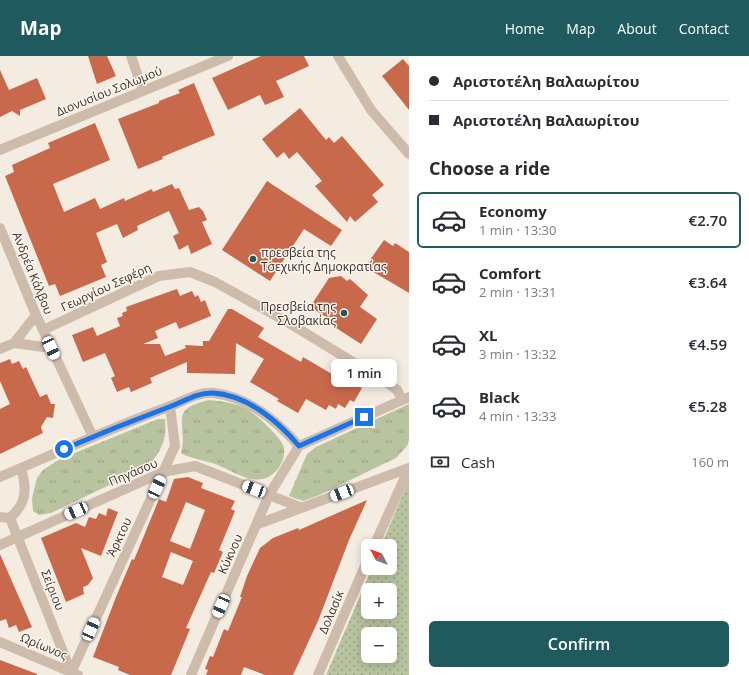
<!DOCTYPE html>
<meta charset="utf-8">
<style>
:root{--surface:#fff;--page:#f2f2f3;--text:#2b2b33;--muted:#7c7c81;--line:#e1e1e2;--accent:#1f5a5e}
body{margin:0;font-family:"Open Sans",sans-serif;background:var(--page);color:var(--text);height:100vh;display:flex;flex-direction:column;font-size:15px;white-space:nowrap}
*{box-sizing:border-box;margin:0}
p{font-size:13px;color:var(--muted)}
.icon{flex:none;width:22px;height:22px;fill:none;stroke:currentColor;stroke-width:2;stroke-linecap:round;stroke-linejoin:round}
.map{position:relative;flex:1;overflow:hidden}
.sheet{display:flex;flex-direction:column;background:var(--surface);width:340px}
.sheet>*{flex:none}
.banner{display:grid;align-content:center;height:88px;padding:0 20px;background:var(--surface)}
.needle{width:26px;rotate:311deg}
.fabs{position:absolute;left:361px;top:483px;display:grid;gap:8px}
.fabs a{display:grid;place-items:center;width:36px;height:36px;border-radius:6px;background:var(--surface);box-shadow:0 2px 10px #0003;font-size:20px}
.end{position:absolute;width:18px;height:18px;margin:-9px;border:5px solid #1a73e8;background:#fff;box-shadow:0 0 0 2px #fff}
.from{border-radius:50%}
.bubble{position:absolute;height:28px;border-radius:6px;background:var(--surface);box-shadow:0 2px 10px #0003;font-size:13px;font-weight:600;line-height:28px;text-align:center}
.car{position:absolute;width:12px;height:24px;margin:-12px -6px;border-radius:5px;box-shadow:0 0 3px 1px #0007;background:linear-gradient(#fff 24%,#345 0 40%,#fff 0 76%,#345 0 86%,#fff 0)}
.banner b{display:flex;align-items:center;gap:14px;height:38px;font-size:15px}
.banner b+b{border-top:1px solid var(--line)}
.banner i{width:10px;height:10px;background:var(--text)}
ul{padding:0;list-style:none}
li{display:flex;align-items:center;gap:12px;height:56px;margin:0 8px 6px;padding:0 12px;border:2px solid transparent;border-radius:6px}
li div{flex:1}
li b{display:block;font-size:15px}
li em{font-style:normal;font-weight:600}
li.active{border-color:var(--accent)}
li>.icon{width:36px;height:36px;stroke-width:1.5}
h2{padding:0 20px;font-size:18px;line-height:48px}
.pay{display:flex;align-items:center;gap:10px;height:44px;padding:0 20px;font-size:15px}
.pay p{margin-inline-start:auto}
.cta{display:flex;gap:8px;margin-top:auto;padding:8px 20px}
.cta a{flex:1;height:46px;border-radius:6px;background:var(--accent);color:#fff;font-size:16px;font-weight:600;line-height:46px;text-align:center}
header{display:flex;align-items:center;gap:24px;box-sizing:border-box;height:56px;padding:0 20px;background:var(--accent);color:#fff}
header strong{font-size:19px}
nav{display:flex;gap:22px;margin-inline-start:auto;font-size:14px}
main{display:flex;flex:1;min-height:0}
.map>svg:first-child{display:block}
</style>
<header>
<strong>Map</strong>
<nav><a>Home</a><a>Map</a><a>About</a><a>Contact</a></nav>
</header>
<main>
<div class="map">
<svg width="409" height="619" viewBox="0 0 409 619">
<defs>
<pattern id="grass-dots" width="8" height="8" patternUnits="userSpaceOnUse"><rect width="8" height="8" fill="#b8c4a0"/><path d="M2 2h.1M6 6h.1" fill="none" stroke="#97a083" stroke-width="1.8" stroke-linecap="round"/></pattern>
<pattern id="park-tufts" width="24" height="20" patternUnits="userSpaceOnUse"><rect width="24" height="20" fill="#b8c4a0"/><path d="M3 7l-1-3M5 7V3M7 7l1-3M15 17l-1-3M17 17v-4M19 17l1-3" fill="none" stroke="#97a083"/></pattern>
</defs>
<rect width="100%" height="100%" fill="#f4ebe1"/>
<path fill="url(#grass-dots)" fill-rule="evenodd" d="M409,424V619H326L372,512H390V490H381ZM368,534H390V556H368ZM368,578H390V600H368Z"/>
<path fill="url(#park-tufts)" d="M209,344C222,345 233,347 245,352C253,355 284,384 284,392C286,410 270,427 252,423C241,421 229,414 218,409C211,406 185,401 181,397C189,367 166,354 209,344Z
M409,348V384L407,390L396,402L317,440L303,445L289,440L307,398L316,391Z
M158,363H165C167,385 162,392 149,410L51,457L39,459L33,455L32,442L37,422L43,414L60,403Z"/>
<path fill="#c8694b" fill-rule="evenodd" d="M88,0H107L116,20L97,28Z
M261,0H304L309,10L276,25L284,41L265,49L260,39L228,54L212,22Z
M403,3L409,10V54L382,20Z
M0,14L9,34L37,22L46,43L20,54V60L12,55L0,61Z
M194,27L215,79L162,101L163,103L138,113L118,63L159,47V45L180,37L178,34Z
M300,52L326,84L329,81L334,87L342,80L384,129L372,139L378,146L355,166L350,160L347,166L315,130L322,125L297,96L289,103L284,96L277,102L262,83Z
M95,67L110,104L53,128L64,156L95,142L100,153L124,142L125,145L152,133L153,136L172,128L175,133L179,132L189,154L199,151L203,155L207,164L202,166L212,188L191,198L188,189L179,194L173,180L179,177L169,155L137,170L138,174L123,182L117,168L96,177L107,206L101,209L106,221L60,240L55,228L49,230L5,120L14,116L12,109L50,92L48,87Z
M267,125L342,174L331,190L304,173L270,225L222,194Z
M384,184L393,190L395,187L409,196V237L365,211Z
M341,220L347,225L350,223L368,239L360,251L377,263L361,288L330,268L331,264L310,251L329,222Z
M177,233L180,240L192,235L195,241L198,239L201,246L205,244L211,260L179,273L176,266L155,275L158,282L143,288H160L165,300L186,292L185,289L203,290V285H209L228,253H232L264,272L258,281L301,306L303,301L337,321L338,318L362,332L354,346L350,344L345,352L338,348L336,353L329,349L326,354L306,343L298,357L277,345L279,343L250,326L264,303L236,287L235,318L187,317V306L150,322L152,327L131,336L129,331L117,336L111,322L115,320L105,297L83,306L72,279L93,271L97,280L120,270L117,262L123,260L122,257L127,255L126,251Z
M10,303L12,308L19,305L23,313L26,311L40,341L47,338L51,348H55L53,362L47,361L41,371L43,377L0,398V353L10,348L0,325V307Z
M188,421L203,427L201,432L235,445L231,453L235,455L219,494L223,496L214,517L211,516L186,572L190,573L171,619H130L118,614L119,611L93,601L116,541L132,503L134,504L159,443L166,446L174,423ZM186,446L205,454L190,493L170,485ZM171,496L193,505L183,529L162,521Z
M367,444L349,484L318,565L293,619H265L244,611L241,619H206L208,614L205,613L210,600L213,601L224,573L228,575L242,541H240L247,520L260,492L273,482L298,472L299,474Z
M108,452L118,456L101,500L81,492L93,522L88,529L83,531L84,538L66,546L41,482L76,467L85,471L89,461L96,463L99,457L106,460Z
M0,498L32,571L19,576L16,569L9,572L6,563L0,565Z
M0,604L37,618V619H0Z"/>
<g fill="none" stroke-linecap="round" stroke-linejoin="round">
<path stroke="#cdbbac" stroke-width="10" d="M131,0L143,35
M338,0L371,54L409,98
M0,94L228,0
M0,172L36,259L93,381
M43,274L159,220L190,216L215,226L289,267L389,328L397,334L402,343
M14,287L36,259
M0,293L14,287L51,292
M299,390L409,341
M0,421C56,397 111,372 168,351C182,346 199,335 214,337C249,341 277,365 299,390
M0,461L10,462C27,447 27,433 21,412
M10,462L71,616
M258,468L409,412
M0,489L163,416L195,410L302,452
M374,490L409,412
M0,586L78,619
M70,619L175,390L170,350
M191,619L269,439L299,390
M318,619L368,503"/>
</g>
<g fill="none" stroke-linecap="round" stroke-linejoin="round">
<path stroke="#1a73e8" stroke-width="5" d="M64,393C99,378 134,364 169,351C183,346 198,336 213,337C247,339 278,365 299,390L364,361"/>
</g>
<g fill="#1f5a5e" stroke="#fbf5ee" stroke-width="1.5">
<circle cx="253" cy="203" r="4"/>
<circle cx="344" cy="257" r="4"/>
</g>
<g text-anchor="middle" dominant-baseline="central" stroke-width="3" stroke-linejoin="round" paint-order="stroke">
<g font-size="12" fill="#3b302b" stroke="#fbf5ee">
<text transform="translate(109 35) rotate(-22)">Διονυσίου Σολωμού</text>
<text transform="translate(33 217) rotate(68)">Ανδρέα Κάλβου</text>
<text transform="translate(106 231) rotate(-25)">Γεωργίου Σεφέρη</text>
<text transform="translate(133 416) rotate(-23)">Πηγάσου</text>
<text transform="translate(119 481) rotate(-65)">Άρκτου</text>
<text transform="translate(230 498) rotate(-66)">Κύκνου</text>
<text transform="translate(53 534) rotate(68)">Σείριου</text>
<text transform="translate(331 556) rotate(-67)">Δολασίκ</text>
<text transform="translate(44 590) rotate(23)">Ωρίωνος</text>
</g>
<g font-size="12" fill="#3b302b" stroke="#fbf5ee" text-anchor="start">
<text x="261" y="196">πρεσβεία της<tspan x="261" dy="14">Τσεχικής Δημοκρατίας</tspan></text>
<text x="336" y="250" text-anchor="end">Πρεσβεία της<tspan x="336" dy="14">Σλοβακίας</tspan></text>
</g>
</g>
</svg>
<div class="fabs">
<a><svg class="needle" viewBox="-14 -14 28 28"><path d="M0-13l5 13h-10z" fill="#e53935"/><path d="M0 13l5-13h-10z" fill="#7c7c81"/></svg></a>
<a>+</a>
<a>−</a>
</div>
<i class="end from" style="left:64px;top:393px"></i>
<i class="end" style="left:364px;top:361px"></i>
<div class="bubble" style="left:331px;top:303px;width:66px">1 min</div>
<i class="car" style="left:51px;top:292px;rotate:155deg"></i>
<i class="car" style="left:157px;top:431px;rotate:25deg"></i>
<i class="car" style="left:254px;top:433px;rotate:291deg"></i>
<i class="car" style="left:342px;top:437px;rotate:249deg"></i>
<i class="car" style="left:76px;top:455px;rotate:246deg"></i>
<i class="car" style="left:221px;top:550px;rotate:204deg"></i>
<i class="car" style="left:91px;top:573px;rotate:24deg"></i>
</div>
<section class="sheet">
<div class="banner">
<b><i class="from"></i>Αριστοτέλη Βαλαωρίτου</b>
<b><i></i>Αριστοτέλη Βαλαωρίτου</b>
</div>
<h2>Choose a ride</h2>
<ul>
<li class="active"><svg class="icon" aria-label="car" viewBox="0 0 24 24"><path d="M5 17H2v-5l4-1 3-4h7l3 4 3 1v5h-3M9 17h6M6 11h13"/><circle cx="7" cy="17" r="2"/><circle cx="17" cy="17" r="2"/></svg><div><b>Economy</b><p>1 min · 13:30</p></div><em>€2.70</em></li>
<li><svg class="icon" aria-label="car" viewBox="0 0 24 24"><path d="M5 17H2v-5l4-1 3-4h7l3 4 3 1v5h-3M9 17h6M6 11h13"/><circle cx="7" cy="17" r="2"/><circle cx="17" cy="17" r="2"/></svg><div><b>Comfort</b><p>2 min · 13:31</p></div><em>€3.64</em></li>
<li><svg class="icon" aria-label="car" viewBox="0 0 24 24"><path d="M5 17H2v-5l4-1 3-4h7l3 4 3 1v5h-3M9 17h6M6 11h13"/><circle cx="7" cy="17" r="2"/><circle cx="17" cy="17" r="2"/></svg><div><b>XL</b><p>3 min · 13:32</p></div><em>€4.59</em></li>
<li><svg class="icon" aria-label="car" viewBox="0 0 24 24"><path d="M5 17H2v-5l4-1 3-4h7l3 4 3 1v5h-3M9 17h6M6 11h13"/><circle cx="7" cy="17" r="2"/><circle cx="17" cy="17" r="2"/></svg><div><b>Black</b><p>4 min · 13:33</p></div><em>€5.28</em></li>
</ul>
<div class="pay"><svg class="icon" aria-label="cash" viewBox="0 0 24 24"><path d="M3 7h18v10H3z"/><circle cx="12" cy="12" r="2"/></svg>Cash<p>160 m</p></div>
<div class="cta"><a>Confirm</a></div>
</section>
</main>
